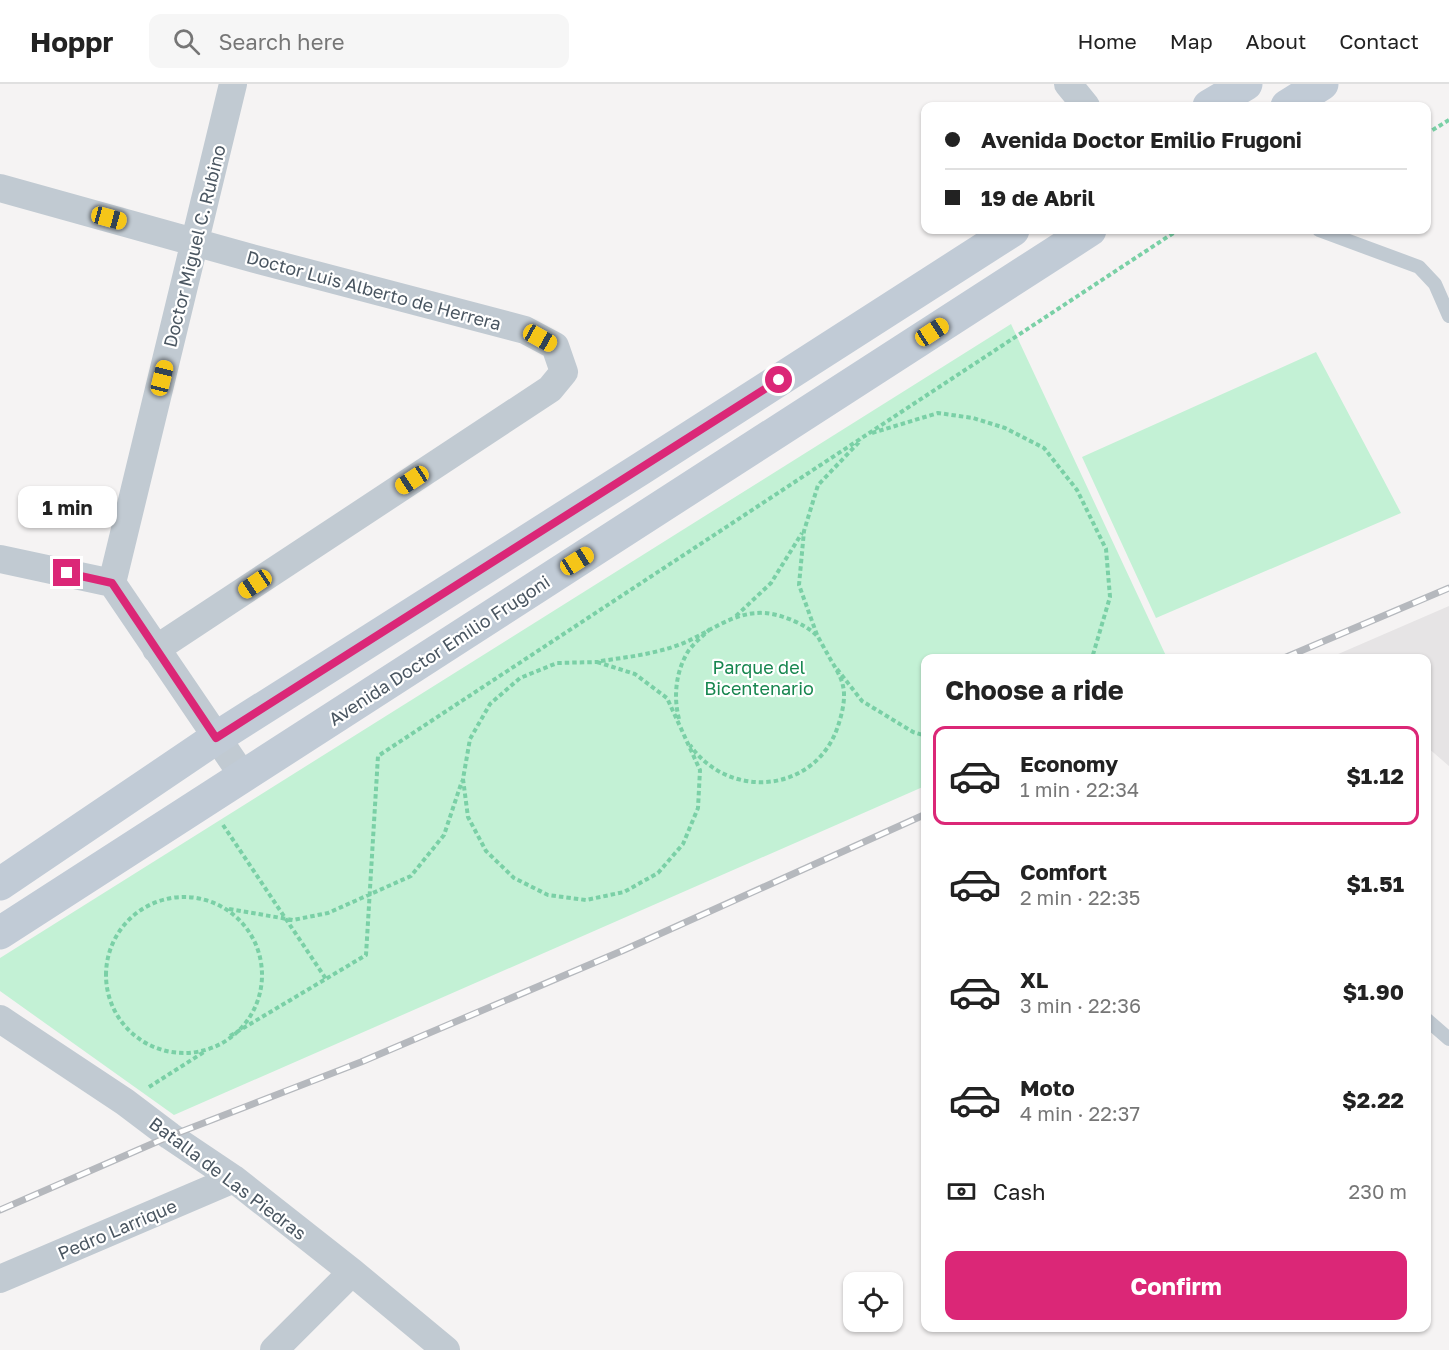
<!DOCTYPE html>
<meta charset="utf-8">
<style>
:root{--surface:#fff;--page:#f6f6f6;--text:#222;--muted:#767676;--line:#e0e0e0;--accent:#db2777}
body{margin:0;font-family:"Golos Text",sans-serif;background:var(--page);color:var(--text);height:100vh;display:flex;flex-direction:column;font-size:22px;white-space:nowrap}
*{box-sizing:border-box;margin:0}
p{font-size:20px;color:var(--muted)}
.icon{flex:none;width:33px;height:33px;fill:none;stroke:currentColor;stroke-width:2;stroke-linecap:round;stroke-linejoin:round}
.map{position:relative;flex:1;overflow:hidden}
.drawer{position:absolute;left:921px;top:570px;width:510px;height:678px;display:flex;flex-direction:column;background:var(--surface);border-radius:12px;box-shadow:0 2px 4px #0004}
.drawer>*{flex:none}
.guide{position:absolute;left:921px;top:18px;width:510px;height:132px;border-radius:12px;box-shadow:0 2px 4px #0004;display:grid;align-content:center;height:132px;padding:0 24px;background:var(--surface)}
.fabs{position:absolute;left:843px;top:1188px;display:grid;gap:12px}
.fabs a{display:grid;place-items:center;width:60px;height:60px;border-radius:12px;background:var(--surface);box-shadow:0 2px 4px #0004;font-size:30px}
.end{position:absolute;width:27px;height:27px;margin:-14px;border:8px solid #db2777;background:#fff;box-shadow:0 0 0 3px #fff}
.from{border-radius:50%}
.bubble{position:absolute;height:42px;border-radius:12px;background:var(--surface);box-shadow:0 2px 4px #0004;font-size:20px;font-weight:700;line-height:42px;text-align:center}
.car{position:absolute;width:18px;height:36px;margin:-18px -9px;border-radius:8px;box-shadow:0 0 4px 2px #0007;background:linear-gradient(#f5c518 24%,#345 0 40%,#f5c518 0 76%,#345 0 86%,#f5c518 0)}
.guide b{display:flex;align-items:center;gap:21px;height:57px;font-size:22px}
.guide b+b{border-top:2px solid var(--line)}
.guide i{width:15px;height:15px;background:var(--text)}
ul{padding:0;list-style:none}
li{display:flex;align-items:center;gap:18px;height:99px;margin:0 12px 9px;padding:0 12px;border:3px solid transparent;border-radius:12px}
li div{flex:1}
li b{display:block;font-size:22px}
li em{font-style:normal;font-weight:700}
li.on{border-color:var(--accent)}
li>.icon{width:54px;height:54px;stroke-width:1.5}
h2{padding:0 24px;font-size:27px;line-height:72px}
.pay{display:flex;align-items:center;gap:15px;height:66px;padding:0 24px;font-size:22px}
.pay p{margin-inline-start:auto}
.button{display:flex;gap:12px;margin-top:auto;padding:12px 24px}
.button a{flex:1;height:69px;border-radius:12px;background:var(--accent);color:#fff;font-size:24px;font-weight:700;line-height:69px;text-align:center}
header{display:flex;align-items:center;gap:36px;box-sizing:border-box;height:84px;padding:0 30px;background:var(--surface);border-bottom:2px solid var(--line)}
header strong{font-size:28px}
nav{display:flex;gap:33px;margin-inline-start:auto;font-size:21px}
.search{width:420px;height:54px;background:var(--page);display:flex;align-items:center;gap:15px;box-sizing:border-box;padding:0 21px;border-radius:12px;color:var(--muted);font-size:22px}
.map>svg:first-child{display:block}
</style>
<header>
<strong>Hoppr</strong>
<div class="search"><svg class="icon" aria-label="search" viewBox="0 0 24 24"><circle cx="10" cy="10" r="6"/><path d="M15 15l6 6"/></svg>Search here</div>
<nav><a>Home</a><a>Map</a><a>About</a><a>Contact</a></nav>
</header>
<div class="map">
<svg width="1449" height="1266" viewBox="0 0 1449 1266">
<rect width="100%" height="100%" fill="#f5f3f3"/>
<path fill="#e6e4e5" d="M1449,522V682L1427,663L1426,574H1329Z"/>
<path fill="#c3f1d5" d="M1011,240L1167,574H926L925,702L174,1031L0,907V874Z
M1316,268L1401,429L1156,534L1082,373Z"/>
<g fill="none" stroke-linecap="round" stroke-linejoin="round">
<path stroke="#7ad0a6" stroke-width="4" stroke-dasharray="4.5 3" stroke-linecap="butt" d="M1426,50L1449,36
M872,349L938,329L973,334L1005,344L1044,364L1077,406L1106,465L1110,513L1092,574
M736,532L771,499L802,449
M817,551L799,501L804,447L818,401L861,356
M601,577C628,573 655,570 681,560C709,549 733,527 765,529C781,530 808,541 818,553C821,558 824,564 827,569C832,579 841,591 843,602C846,614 842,630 838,642C816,709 729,717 690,661
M597,578L635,590L667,614L700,686L698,724L683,760L658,789L624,808L586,816L548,811L514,794L486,767L468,733L463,695L470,655L490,620L520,594L557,579Z
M837,585L862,617L913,648L926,652
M679,635C673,612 676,586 689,566C695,558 703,552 710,545
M223,741L326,895
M106 891a78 78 0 1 1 156 0a78 78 0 1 1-156 0Z
M229,825L293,836L328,829L411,792L444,751L462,697
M230,952L366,871L378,672L1178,146
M149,1003L204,968"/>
<path stroke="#c1cad2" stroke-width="14" d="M1319,146L1419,183L1435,200L1449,232
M1426,935L1449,955"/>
<path stroke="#c1cad2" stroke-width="28" d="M1068,0L1086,22
M0,104L255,175L525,246L555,262L564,288L550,305L156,565
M0,475L112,499
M112,499L233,0
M112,499L243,692
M0,935L125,1018L170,1052L234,1095L352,1188L446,1266
M0,1195L234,1095
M274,1266L352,1188"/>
<path stroke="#c1cbd6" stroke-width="33" d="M1209,22L1246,0
M1287,22L1322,0
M0,800L216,654L642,384L1013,146
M0,849L1090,146"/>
<defs>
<path id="rail" d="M1284,574L1449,504
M0,1126L170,1052L361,978L624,866L926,730"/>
</defs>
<use href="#rail" stroke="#b5b8bd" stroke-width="7"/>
<use href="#rail" stroke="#fff" stroke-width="4.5" stroke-dasharray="14" stroke-linecap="butt"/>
</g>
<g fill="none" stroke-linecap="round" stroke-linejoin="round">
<path stroke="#db2777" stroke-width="8" d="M67,489L112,499L216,654L779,296"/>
</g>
<g text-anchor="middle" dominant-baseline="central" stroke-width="4.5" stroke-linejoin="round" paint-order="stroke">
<g font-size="18" fill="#4a5661" stroke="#fff">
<text transform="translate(194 162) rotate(-76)">Doctor Miguel C. Rubino</text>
<text transform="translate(374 206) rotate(15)">Doctor Luis Alberto de Herrera</text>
<text transform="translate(439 566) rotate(-33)">Avenida Doctor Emilio Frugoni</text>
<text transform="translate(228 1094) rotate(37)">Batalla de Las Piedras</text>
<text transform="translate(117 1145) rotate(-23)">Pedro Larrique</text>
</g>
<g font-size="18" fill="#17864f" stroke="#fff">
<text x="759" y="583">Parque del<tspan x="759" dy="21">Bicentenario</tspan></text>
</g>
</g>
</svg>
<div class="fabs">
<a><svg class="icon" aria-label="locate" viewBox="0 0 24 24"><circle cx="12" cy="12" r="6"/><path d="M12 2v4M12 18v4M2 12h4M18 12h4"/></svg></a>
</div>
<i class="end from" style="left:779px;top:296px"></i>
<i class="end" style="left:67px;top:489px"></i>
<div class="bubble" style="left:18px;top:402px;width:99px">1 min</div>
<i class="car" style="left:109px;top:134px;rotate:105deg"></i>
<i class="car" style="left:932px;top:248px;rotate:57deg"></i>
<i class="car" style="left:540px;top:254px;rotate:119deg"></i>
<i class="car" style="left:162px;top:294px;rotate:14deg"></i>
<i class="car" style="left:412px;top:396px;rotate:237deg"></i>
<i class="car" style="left:577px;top:477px;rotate:58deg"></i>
<i class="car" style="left:255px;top:500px;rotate:236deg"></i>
<div class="guide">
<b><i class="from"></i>Avenida Doctor Emilio Frugoni</b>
<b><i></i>19 de Abril</b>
</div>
<section class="drawer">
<h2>Choose a ride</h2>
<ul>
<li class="on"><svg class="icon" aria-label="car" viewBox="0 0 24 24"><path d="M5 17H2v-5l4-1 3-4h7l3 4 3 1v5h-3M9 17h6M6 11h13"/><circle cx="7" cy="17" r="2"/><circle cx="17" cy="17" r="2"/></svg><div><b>Economy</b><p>1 min · 22:34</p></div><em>$1.12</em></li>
<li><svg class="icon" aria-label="car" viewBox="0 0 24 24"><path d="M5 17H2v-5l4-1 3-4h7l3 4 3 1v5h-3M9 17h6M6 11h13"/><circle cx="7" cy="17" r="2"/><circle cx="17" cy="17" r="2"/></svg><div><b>Comfort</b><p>2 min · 22:35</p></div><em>$1.51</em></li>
<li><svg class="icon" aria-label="car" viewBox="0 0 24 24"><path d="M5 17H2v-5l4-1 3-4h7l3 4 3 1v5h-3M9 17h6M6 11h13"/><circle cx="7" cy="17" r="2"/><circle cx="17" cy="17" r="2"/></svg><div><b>XL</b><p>3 min · 22:36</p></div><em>$1.90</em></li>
<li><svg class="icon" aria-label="car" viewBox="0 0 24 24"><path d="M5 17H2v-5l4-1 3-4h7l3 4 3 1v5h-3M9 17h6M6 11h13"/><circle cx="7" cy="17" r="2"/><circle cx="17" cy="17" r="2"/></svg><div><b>Moto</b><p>4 min · 22:37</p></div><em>$2.22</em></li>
</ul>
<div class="pay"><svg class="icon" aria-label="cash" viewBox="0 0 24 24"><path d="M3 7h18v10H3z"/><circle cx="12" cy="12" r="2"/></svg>Cash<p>230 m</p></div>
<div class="button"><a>Confirm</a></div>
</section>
</div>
